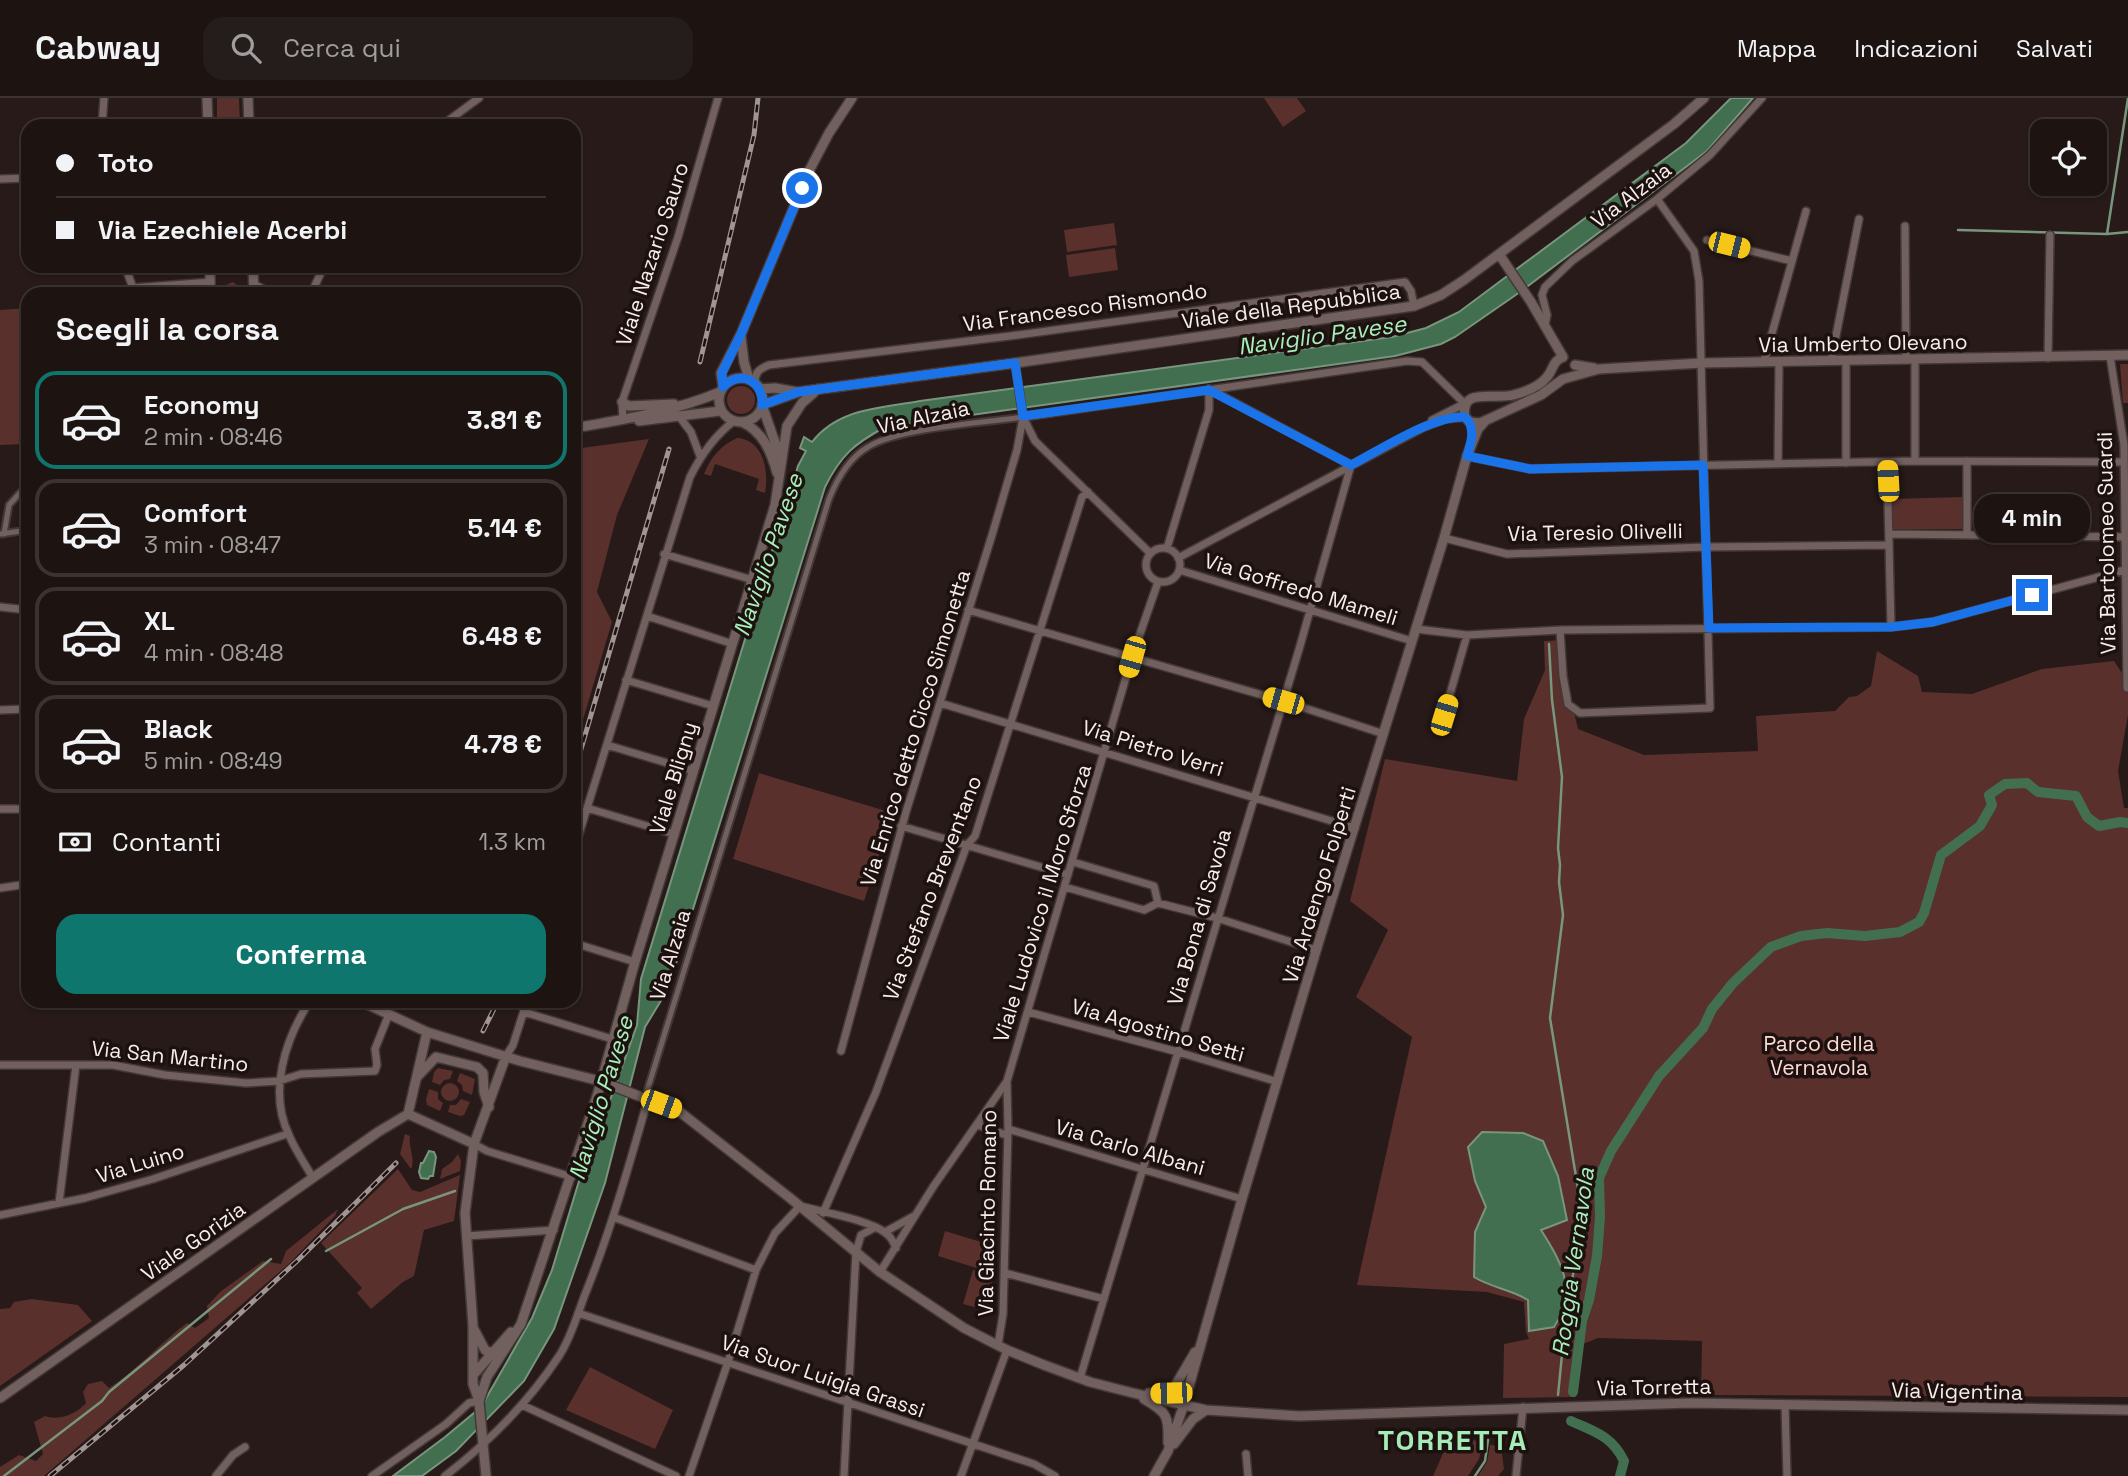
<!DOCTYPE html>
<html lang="it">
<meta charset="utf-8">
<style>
:root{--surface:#1d1412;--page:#251d1b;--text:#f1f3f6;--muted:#a09e9f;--line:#3b3332;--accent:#0f766e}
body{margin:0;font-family:"Space Grotesk",sans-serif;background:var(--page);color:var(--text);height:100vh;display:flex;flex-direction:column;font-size:26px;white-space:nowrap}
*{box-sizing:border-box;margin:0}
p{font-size:23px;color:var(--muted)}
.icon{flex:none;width:38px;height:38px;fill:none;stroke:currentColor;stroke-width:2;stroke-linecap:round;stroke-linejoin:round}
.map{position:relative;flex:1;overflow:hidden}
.sheet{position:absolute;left:21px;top:189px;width:560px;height:721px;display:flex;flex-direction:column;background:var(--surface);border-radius:21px;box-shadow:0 2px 5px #0004,0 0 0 2px var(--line)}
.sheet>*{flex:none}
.banner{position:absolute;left:21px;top:21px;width:560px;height:154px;border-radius:21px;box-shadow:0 2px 5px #0004,0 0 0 2px var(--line);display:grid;align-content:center;height:154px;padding:0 35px;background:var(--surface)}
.controls{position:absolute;left:2030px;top:21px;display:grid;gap:14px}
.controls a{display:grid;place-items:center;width:77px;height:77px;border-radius:14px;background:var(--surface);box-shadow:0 2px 5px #0004,0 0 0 2px var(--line);font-size:35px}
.end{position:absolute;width:32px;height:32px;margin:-16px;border:9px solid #1a73e8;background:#fff;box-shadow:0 0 0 4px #fff}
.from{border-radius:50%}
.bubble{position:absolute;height:49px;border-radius:21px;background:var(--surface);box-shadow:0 2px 5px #0004,0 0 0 2px var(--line);font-size:23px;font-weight:700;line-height:49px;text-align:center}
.car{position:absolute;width:21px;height:42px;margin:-21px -10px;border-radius:9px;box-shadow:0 0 5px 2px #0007;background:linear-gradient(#f5c518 24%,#345 0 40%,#f5c518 0 76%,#345 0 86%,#f5c518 0)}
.banner b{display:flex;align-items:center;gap:24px;height:66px;font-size:26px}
.banner b+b{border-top:2px solid var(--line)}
.banner i{width:18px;height:18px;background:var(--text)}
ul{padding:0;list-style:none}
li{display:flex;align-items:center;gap:21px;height:98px;margin:0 14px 10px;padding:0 21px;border:4px solid var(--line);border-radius:21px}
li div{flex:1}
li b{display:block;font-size:26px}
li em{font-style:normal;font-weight:700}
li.on{border-color:var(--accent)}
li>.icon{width:63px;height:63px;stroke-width:1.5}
h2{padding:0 35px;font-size:32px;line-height:84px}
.pay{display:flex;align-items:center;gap:18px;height:77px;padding:0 35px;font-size:26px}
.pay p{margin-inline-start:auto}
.action{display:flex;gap:14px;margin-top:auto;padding:14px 35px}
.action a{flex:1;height:80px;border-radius:21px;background:var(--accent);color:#fff;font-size:28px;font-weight:700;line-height:80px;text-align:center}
header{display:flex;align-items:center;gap:42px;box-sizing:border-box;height:98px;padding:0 35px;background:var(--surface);border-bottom:2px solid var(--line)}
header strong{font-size:33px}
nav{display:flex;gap:38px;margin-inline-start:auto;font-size:24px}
.search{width:490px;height:63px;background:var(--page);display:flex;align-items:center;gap:18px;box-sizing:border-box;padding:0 24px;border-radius:21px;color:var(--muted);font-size:26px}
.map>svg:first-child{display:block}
</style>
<header>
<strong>Cabway</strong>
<div class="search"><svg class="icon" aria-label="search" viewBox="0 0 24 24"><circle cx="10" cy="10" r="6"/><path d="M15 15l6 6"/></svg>Cerca qui</div>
<nav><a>Mappa</a><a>Indicazioni</a><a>Salvati</a></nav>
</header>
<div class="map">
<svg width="2128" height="1378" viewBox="0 0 2128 1378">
<rect width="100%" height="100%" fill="#271a18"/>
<path fill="#59302c" d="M217,0H239L240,28H217Z
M1264,0H1297L1306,13L1283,29Z
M1114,125L1117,147L1067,154L1064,132Z
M1115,150L1118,172L1069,179L1066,157Z
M233,184L244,193V196H219V190Z
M28,210V346L0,347V212Z
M2120,266H2128V305H2123Z
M727 302a14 14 0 1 1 28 0a14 14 0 1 1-28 0Z
M737,340C764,342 769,373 765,395L756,392L759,381L715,366L711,378L704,376C711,359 720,348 737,340Z
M649,341L617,417L597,494L612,524L574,652V351Z
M1962,399L1963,431H1893V401Z
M1563,542L1567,584L1578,631L1644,657L1758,653L1756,618L1835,613L1849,599L1857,598L1871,588L1877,553L1918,578L1922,594L1972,596L2042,571L2114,563L2128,584V617L2118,673L2124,710H2128V1299L1701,1297L1702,1243L1598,1240L1583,1246L1576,1299L1503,1300L1504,1246L1529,1241L1526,1234L1524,1204L1487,1194L1357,1187L1412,939L1356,899L1388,832L1350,803L1385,661L1517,683L1524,621L1545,572L1544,543Z
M759,675L893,715L864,803L733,761Z
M438,970L453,973L450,981L444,982L440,987L432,984L434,974Z
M460,975L475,981L472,997L463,993L462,987L457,983Z
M441 994a9 9 0 1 1 18 0a9 9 0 1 1-18 0Z
M429,991L438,994V1001L443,1005L440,1013L427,1007L426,1002Z
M461,1001L470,1004L464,1017L460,1018L448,1014L450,1007H456Z
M405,1036L410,1038C408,1050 416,1061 411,1071L400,1056Z
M458,1056L461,1063L460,1073L440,1081L442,1071L452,1064Z
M398,1071L412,1092L420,1094L460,1077L454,1123L424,1132L414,1178L403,1184L371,1211L357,1195L362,1190L321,1145Z
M338,1111L335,1118L291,1164L44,1378H0V1369L19,1357L36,1363L43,1356L34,1324L45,1318C60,1323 76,1316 86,1305L83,1294L88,1286L102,1283L109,1290C137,1272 159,1246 187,1225L195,1230L209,1220L207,1208L220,1194L263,1163L281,1166L286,1153Z
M945,1133L994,1148L986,1173L938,1158Z
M973,1172L994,1178L985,1212L963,1206Z
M32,1201L78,1207L92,1223L0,1288V1211L10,1210L14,1204Z
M590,1269L673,1312L655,1351L566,1312Z
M1484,1342L1479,1361L1468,1378H1433L1448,1344Z
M1490,1347L1501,1348L1504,1371L1498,1378H1478L1487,1364Z"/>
<path fill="#426f4f" stroke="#78957e" stroke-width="2" d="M1731,0H1753L1707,53L1520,194L1455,239L1441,246L1395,258L885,329C854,346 841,357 825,389L668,891L645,929L605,1085L554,1231L524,1283L456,1353L422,1378H393L445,1339L481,1309L532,1220L552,1172L589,1050L609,1005L637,927L641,881L798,368L806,353L800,350L804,339L812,344C838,310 881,310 920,303L1392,239L1426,230L1459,214L1686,45Z
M1482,1034L1523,1035L1543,1043L1558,1078L1567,1122L1541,1132C1562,1165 1578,1193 1554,1229L1529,1233L1528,1202C1510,1191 1492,1190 1474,1179L1475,1134L1486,1109L1475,1083L1468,1049Z
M429,1053L434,1054L436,1059L433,1078H430L428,1081L421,1080L419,1074L421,1065H423Z"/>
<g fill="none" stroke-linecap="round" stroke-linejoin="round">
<path stroke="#78957e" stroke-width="2.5" d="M1958,132L2107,136L2128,134
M2107,136L2128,0
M1549,546L1552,602L1562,679L1558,750L1560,767L1559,784L1563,817L1550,920L1578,1091L1576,1158L1565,1226L1558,1297
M326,1153L403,1111L455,1093
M4,1378L102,1303L109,1294L271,1161
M1475,1378L1485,1363L1488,1342"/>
<path stroke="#426f4f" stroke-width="10" d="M1573,1294L1582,1223L1589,1202L1597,1158L1600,1119L1599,1080L1611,1053L1659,978L1703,930L1712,911L1733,885L1771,849L1801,838L1827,835L1865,838L1900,834L1919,824L1924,815L1941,757L1980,728L1992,707L1989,697L2005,686L2027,685L2038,694L2076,698L2087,719L2099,728L2120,724L2128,725
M1571,1323C1595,1334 1612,1338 1624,1363L1620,1378"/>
<defs>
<path id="pedestrian" d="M0,436L28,432
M4,436L9,407L28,386
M648,1001L647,993L829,401C837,381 849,360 868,349C898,330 984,325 1023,319"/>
<path id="minor" d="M102,28L104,0
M441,28L479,0
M0,81L28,80
M1905,128L1906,262
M1707,142L1792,163
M125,168L133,190L211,184
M210,170L232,168
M254,186L272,196
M311,196L324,168
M1545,227L1547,217L1542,197L1545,189L1572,163L1657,101L1710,57L1762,0
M2110,258L2124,347L2127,590
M2048,260L2050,137
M1915,262V363
M1831,263L1859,121
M1764,264L1806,113
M1015,265L1023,319L1035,343L1150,455
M755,285C755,274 759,271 769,267L1010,238L1405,184L1411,193L1414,208
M678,317L691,334L700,358
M1023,319L1407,263L1422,264L1464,305
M623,322L622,304L678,139L718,0
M1432,322L1464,306
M1467,358L1530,371L1915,363L2123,364
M1887,364L1891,529
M1846,365V262
M1778,366L1779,264
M1890,436L2125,439
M1967,436V363
M1444,440L1507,456L1706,449L1889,447
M1167,450L1209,312V291
M1146 467a17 17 0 1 1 34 0a17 17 0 1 1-34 0Z
M664,456L753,482
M1178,460L1424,329L1445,321L1465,319
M1179,472L1412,543
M0,509L28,512
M968,512L1283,603L1384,636
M647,518L733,546
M1416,531L1467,537L1560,532L1891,529L1933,524L2128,471
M1560,532L1563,578L1568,606L1580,615L1710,610L1699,183L1694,153L1657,101
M626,582L713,608
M940,605L1355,730
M0,612L28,611
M1444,617L1467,537
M607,647L694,673
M587,710L674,736
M0,711H28
M901,728L1068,777
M574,752L690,379C701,357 714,338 734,323
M1073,764L1154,788L1158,805
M1065,789L1144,812L1158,805L1217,820L1316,852
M0,790L28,786
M574,845L635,864
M310,903C285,941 268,994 289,1037C295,1052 305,1066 313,1080
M524,914L612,941
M1028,914L1178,954L1278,984
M841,953L906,714L992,437L1017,352L1023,319
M506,958L513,947L527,903
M0,967H113L165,977L246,985L279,983L301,976L375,973L377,967L375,951L389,916
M978,1027L1006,1037
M1008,1031L1242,1101
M474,1046L487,1053L572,1079
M59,1105L76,967
M823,1115L876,994L967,747L975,738L1082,399L1088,394
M0,1117L85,1100L153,1081L287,1036
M613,1119L756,1172
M885,1134L914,1118
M466,1138L554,1132
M880,1174L933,1089L1007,983L1132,559L1158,484
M1005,1175L1104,1201
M578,1215L1034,1366L1055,1378
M998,1247L1003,1216L1008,1031L1007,986
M1080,1280L1300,548L1351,367L1209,291
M522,1307L676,1378
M1785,1307L1787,1378
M1246,1356L1248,1378
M216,1378L233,1357L245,1349
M372,1378L446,1326L469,1305L479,1303
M445,1378C489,1344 528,1305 559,1258C570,1242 577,1218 584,1199C610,1135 629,1068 648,1001
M689,1378L728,1264L756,1172L775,1135L800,1108C822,1114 871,1122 887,1136C892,1140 894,1145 896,1150
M844,1378L856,1154L861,1137L874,1130
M961,1378L1007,1252
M1516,1378L1523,1309"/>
<path id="tertiary" d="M207,0L208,28
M248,0L249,28
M1499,156L1531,204L1563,259
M253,168L254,196
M210,196V168
M741,239L744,264L749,281
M1563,259C1552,263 1554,271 1547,279C1540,288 1525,294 1513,297C1492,302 1460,289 1465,319L1470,324L1480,325L1541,297L1563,281L1599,271L1702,265L2128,257
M1575,267L1594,270
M719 302a22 22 0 1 1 44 0a22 22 0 1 1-44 0Z
M723,289L721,275L741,236L810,71L829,35L852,0
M760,291L775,290L797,294
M622,304L629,308L674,306
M762,307L798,294L1015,265L1414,208L1441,197L1464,182L1674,26L1704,0
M762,307L779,356
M639,323L720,313
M742,324C763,334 771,353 777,375
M574,330C622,322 675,313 720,294
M360,903L427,934L520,963L600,983L680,1014L790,1100L880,1174L964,1230L1007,1252L1044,1267L1090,1284L1133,1295L1206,1312L1299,1318L1690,1305L2128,1312
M417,979L436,959L477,969L483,975L484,994L489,1009
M408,1016L427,934
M408,1016L474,1046
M475,1233L485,1252L492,1255
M474,1276L511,1234
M1149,1295H1171L1195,1254
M0,1300L378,1034L408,1016
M1144,1301C1167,1314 1169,1318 1168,1345
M479,1303L487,1279L521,1226L597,998L635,864L775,407L787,328L802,305L818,291
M1174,1346L1193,1321L1206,1312
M486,1378L479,1303L473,1286V1228L465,1115L474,1046L506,958
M1154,1378L1168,1353L1184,1306L1242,1101L1319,843L1444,440L1467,358L1478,331L1486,322"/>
</defs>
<use href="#pedestrian" stroke="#423837" stroke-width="9"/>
<use href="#minor" stroke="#423837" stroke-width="10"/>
<use href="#tertiary" stroke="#423837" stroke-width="12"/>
<use href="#pedestrian" stroke="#71605e" stroke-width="5"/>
<use href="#minor" stroke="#71605e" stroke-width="7"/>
<use href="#tertiary" stroke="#71605e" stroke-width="9"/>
<defs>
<path id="rail" d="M700,264L754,37L758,0
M574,675L669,351
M483,933L498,903
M50,1378L184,1267L297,1163L396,1065"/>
</defs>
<use href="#rail" stroke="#a09593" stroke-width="5"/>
<use href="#rail" stroke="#1d110f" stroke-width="2.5" stroke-dasharray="8" stroke-linecap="butt"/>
</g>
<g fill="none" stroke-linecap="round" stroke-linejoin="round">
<path stroke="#1a73e8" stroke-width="9" d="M802,90L741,236L722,275L723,289C740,271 764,283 762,307L798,294L1015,265L1023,318L1209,292L1351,367C1380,352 1433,317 1465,319C1476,329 1471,345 1467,358L1530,371L1703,367L1709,530L1891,529L1933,524L2032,497"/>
</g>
<g text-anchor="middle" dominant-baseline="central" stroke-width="7" stroke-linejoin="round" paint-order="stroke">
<g font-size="21" fill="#f7edeb" stroke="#1d110f">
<text transform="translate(1631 97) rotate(-37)">Via Alzaia</text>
<text transform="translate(652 156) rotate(-72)">Viale Nazario Sauro</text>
<text transform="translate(1291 208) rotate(-8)">Viale della Repubblica</text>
<text transform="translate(1085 209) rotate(-8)">Via Francesco Rismondo</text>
<text transform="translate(1863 245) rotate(-1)">Via Umberto Olevano</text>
<text transform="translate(923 319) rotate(-12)">Via Alzaia</text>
<text transform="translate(1595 434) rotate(-1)">Via Teresio Olivelli</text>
<text transform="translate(2106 445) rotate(-91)">Via Bartolomeo Suardi</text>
<text transform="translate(1301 491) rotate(17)">Via Goffredo Mameli</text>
<text transform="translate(915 630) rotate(-73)">Via Enrico detto Cicco Simonetta</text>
<text transform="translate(1153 650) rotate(17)">Via Pietro Verri</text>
<text transform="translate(673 680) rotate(-73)">Viale Bligny</text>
<text transform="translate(1319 787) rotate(-73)">Via Ardengo Folperti</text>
<text transform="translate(932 790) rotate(-69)">Via Stefano Breventano</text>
<text transform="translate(1042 805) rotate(-73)">Viale Ludovico il Moro Sforza</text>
<text transform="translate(1199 819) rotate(-74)">Via Bona di Savoia</text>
<text transform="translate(670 857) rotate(-73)">Via Alzaia</text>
<text transform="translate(1158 932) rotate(16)">Via Agostino Setti</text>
<text transform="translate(170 958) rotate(6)">Via San Martino</text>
<text transform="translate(1130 1049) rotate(16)">Via Carlo Albani</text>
<text transform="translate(140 1065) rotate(-17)">Via Luino</text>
<text transform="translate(987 1115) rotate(-89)">Via Giacinto Romano</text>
<text transform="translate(193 1143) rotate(-35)">Viale Gorizia</text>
<text transform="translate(823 1278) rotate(19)">Via Suor Luigia Grassi</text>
<text transform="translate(1654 1289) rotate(-1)">Via Torretta</text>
<text transform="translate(1957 1293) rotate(1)">Via Vigentina</text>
</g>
<g font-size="21" fill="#ffdbd6" stroke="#1d110f">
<text x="1819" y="945">Parco della<tspan x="1819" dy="24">Vernavola</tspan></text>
</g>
<g font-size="23" font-style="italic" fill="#a7efba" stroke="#1d110f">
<text transform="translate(1322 237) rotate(-8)">Naviglio Pavese</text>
<text transform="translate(768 457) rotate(-71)">Naviglio Pavese</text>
<text transform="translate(601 1000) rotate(-73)">Naviglio Pavese</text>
<text transform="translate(1573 1164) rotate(-82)">Roggia Vernavola</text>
</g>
<g font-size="28" font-weight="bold" letter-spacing="2" fill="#a6ecb8" stroke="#1d110f">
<text x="1453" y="1342">TORRETTA</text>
</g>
</g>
</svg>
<div class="controls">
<a><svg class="icon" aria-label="locate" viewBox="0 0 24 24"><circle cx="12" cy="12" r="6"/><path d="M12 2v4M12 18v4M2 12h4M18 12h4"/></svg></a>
</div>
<i class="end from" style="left:802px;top:90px"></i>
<i class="end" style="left:2032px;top:497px"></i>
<div class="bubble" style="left:1974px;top:396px;width:116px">4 min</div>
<i class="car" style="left:1729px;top:147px;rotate:104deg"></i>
<i class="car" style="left:1888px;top:383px;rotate:357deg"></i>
<i class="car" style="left:1132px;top:559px;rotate:196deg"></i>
<i class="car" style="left:1283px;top:603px;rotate:286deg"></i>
<i class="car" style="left:1444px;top:617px;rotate:17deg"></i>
<i class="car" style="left:661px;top:1006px;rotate:110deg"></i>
<i class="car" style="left:1171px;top:1295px;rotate:269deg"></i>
<div class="banner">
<b><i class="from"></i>Toto</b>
<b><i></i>Via Ezechiele Acerbi</b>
</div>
<section class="sheet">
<h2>Scegli la corsa</h2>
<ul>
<li class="on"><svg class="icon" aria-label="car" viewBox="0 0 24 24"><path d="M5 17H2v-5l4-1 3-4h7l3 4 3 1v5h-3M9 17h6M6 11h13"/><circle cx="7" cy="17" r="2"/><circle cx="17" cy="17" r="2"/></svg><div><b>Economy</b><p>2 min · 08:46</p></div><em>3.81 €</em></li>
<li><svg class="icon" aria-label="car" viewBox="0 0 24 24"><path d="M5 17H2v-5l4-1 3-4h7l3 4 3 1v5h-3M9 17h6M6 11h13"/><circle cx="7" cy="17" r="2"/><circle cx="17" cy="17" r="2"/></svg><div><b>Comfort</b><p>3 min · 08:47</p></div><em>5.14 €</em></li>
<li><svg class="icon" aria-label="car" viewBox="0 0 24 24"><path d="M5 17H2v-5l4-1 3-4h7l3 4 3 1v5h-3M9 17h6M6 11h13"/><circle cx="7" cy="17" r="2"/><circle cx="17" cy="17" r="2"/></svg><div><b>XL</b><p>4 min · 08:48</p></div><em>6.48 €</em></li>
<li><svg class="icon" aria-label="car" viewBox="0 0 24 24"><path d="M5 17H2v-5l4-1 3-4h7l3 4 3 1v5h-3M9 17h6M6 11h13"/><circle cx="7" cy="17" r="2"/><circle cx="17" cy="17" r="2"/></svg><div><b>Black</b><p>5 min · 08:49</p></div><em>4.78 €</em></li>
</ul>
<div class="pay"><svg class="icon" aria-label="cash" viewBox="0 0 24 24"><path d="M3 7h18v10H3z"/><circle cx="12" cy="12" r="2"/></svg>Contanti<p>1.3 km</p></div>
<div class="action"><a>Conferma</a></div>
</section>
</div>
